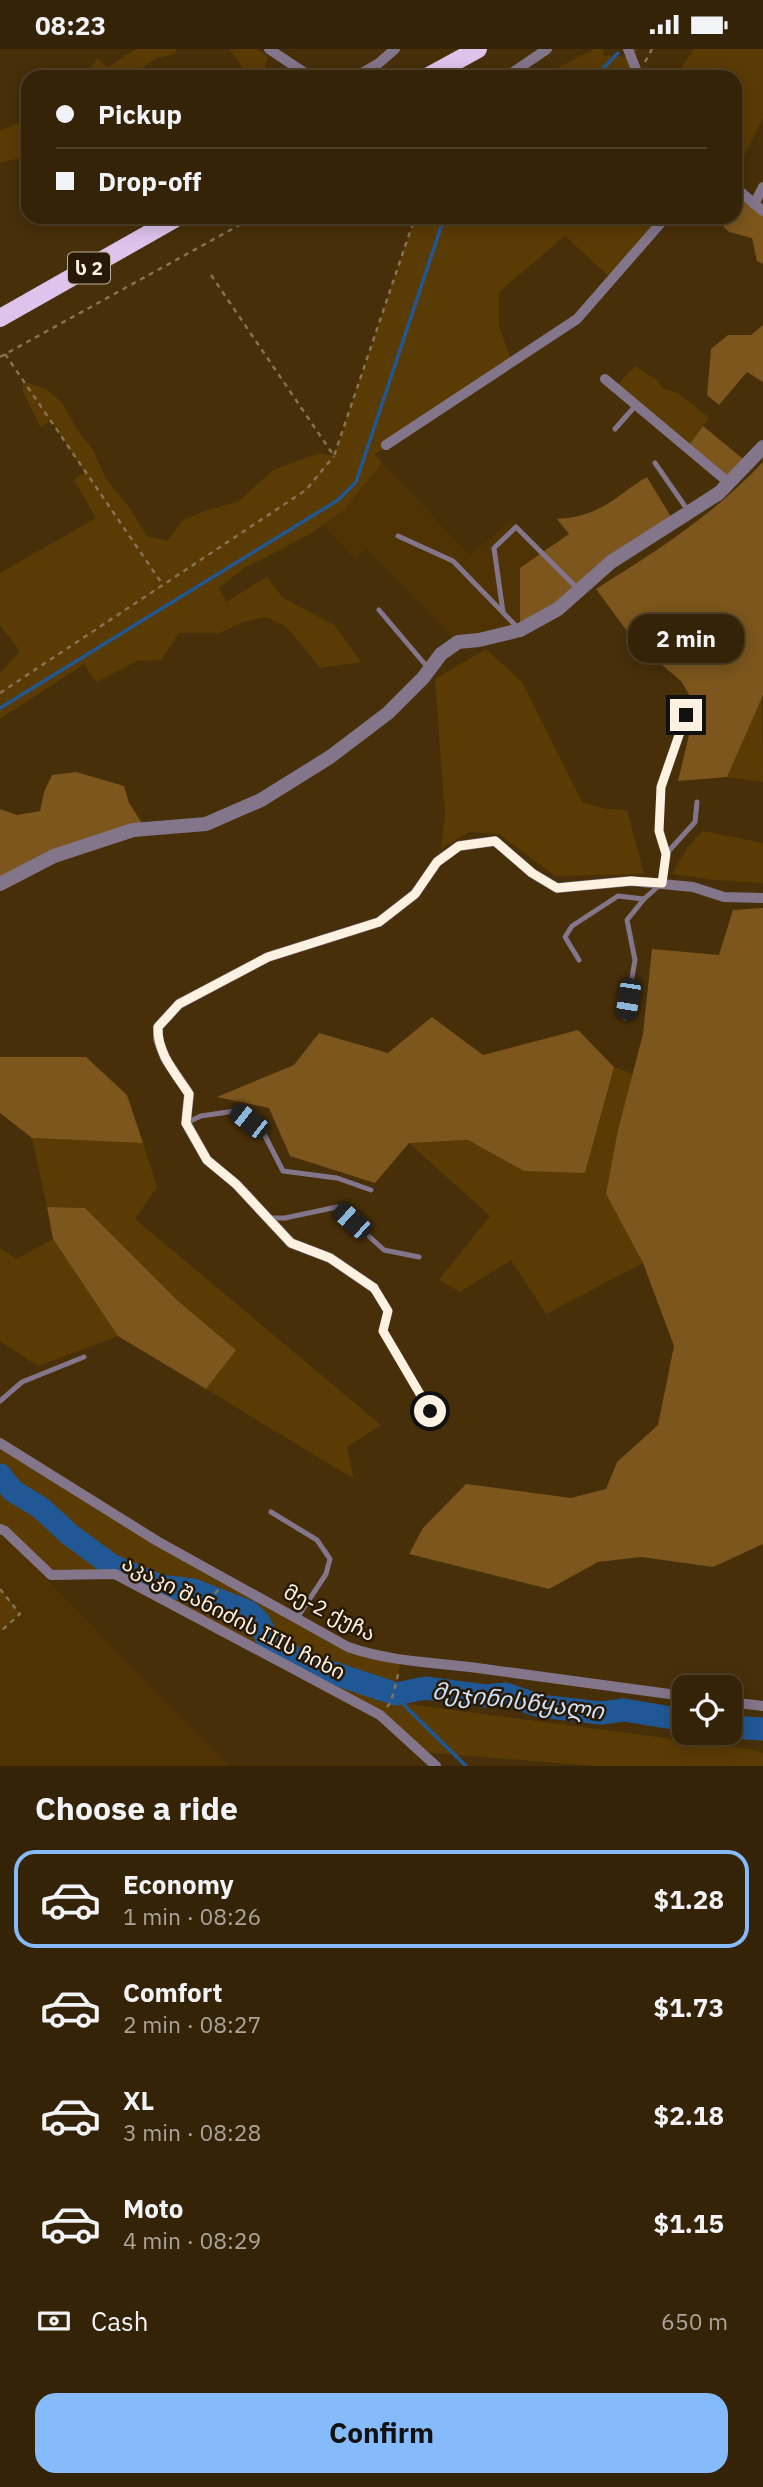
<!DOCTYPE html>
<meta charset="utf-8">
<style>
:root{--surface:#352307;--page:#402f15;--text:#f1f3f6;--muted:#aaa49b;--line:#4f4028;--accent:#86bbfb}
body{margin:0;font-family:"IBM Plex Sans","Noto Sans Georgian",sans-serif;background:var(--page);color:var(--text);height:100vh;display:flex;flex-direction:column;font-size:26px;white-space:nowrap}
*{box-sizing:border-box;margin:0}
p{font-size:23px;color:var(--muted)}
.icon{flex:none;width:38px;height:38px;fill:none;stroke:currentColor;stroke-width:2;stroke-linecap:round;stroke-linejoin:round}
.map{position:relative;height:1717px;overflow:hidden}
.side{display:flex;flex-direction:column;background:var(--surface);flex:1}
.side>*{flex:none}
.top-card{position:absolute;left:21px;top:21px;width:721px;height:154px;border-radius:21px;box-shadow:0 4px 18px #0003,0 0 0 2px var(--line);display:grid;align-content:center;height:154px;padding:0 35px;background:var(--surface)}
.tools{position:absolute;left:672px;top:1626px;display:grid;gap:14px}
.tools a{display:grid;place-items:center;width:70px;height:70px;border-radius:14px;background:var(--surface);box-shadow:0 4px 18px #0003,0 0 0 2px var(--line);font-size:35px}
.end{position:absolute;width:32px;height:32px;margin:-16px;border:9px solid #fdf1e2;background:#111;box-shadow:0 0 0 4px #111}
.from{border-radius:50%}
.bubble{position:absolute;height:49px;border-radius:21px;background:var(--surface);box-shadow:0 4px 18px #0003,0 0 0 2px var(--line);font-size:23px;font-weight:700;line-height:49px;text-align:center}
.car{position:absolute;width:21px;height:42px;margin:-21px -10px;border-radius:9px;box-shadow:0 0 5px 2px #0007;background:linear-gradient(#222 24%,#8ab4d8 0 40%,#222 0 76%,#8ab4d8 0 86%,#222 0)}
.top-card b{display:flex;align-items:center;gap:24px;height:66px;font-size:26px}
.top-card b+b{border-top:2px solid var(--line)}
.top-card i{width:18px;height:18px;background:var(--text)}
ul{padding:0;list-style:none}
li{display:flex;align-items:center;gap:21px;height:98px;margin:0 14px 10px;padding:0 21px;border:4px solid transparent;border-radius:21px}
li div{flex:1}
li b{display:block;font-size:26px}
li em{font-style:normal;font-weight:700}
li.active{border-color:var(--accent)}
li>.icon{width:63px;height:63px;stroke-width:1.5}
h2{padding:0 35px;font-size:32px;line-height:84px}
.pay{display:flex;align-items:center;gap:18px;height:77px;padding:0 35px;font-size:26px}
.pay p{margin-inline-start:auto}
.primary-button{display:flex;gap:14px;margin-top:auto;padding:14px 35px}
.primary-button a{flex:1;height:80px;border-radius:21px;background:var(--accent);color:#111;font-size:28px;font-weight:700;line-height:80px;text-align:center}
.status{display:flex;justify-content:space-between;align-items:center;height:49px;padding:0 35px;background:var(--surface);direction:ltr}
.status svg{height:19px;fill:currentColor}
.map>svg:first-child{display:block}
</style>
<div class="status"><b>08:23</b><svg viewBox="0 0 49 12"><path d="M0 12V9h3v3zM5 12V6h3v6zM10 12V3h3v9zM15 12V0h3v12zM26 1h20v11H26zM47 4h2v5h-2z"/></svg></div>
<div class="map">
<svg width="763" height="1717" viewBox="0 0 763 1717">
<rect width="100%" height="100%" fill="#472f09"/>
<path fill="#4f3305" d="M382,414L470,506L511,472L543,504L520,581L458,593L366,499L355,511L323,476L344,461Z
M0,1486L5,1488L229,1717H0Z"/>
<path fill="#5b3b04" d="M136,0H177L175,5L155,10L130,28H89L87,25L97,9L108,18Z
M229,0H257L268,8C264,20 265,28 250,28Z
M595,0H603L604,7L632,8V0H638L632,9L639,28H539Z
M694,0H763V69L735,124V28H675Z
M28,70V107L0,114V82Z
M415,168H666L612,230L565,187L499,243V278L512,313L375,405L382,414L344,461L312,484L243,520L219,539L226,553L267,528L282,548L334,576L361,613L320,619L287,578L266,568L243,573L219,584H179L161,611L137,612L96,633L84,615L0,670V624L20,602L0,576V524L96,469L74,431L85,423L51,372L40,378L23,342V332L46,340L62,354L77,380L93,401L106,430L129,458L147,487L167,492L182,472L207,461L238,453L273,421L320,404L334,407Z
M635,317L657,331L662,339L678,344L709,369L687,399L615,339Z
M486,600L522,633L582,753L606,760L627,761L644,825L555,827L499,785L469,783L441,800L445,765L435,630Z
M762,646L763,733L727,728Z
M703,782L763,794V834L715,831L672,825L687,799Z
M614,1018L633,1025L606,1145L643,1214L546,1265L511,1211L460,1243L439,1231L490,1167L409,1094L468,1091L524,1121L585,1124Z
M32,1089L143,1094L157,1138L135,1170L381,1376L347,1398L354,1430L206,1340L235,1301L178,1252L85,1159L47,1158Z
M53,1190L118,1287L38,1317L0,1292V1199L16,1210Z
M0,1394L327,1586L401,1612L392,1653L749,1700L763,1704V1717H593L420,1703L380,1666L115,1525L56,1527L0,1480Z
M0,1540L20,1565L0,1583Z"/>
<path fill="#7c561c" d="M735,138L763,162V215L757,212L752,189L729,183L713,168H735Z
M763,276V333L747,323L719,356L707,346L711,300L728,286H751Z
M703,377L748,414L729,434L687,399Z
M763,413V646L727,728L678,732L696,657L681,632L635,593L596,540C658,501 712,467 763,413Z
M647,428L674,473L520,581V519L569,485L557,470C580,469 601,461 619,447C629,440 636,434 647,428Z
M76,723L124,737L129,754L146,780L0,834V760L17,766L40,762L44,743L52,726Z
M763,859V1495L713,1518L641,1508L598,1513L549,1540L409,1505L423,1479L466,1435L571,1449L606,1440L617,1413L658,1376L674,1297L643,1214L606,1145L618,1081L643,985L652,900L719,906L733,861Z
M432,968L483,1006L578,981L614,1018L585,1124L524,1122L468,1091L409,1094L375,1134L290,1107L269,1059L217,1048L294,1016L319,984L388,1004Z
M0,1008H86L127,1046L143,1094L32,1089L0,1064Z
M47,1158L85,1159L178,1252L236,1301L206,1340L118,1287L53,1190Z"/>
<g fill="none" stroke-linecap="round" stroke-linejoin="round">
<path stroke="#205896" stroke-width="3.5" d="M595,28L618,4
M0,659L338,451L356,433L441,178L452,168
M396,1645L407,1659L466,1717"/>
<path stroke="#205896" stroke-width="23" d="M0,1426L13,1442L41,1459L69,1485L111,1516L160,1537L193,1541L249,1563L259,1573L269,1593L291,1607L330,1623L396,1645L425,1639L486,1647L505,1645L540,1657L601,1664L624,1661L684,1671
M730,1678L763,1680"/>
<path stroke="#867254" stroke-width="2.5" stroke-dasharray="5 5" stroke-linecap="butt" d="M645,13L652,0
M211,226L334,407L415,168
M5,305L163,536
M0,308L254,168
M0,644L306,441L334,407
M0,1540L20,1565L0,1583
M201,1559L221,1538
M387,1658L391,1653L399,1622"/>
<path stroke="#83758a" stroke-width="5" d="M615,380L636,356
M655,414L689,463
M398,487L453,512L518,579
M379,561L429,620
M503,563L494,499L516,478L577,539
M666,805L659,782L661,738L686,665
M579,911L565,888L572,877L618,847L644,850
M625,969L635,911L627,871L644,850L662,834L666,805L695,773L697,753
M186,1074L201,1067L235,1062L263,1083L283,1122L337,1129L371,1141
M271,1169H285L337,1158L384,1201L419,1208
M374,1239L388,1262L383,1281L431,1362
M0,1352L22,1333L84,1308
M271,1463L317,1491L330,1510L326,1525L297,1569"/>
<path stroke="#83758a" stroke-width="10" d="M269,0L311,28
M628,0L639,28
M355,28L379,14L395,0
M506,28L547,0
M735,138L763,162
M754,155L763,138
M605,330L729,434
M386,396L577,270L666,168
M374,1239L330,1209L291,1194L236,1135L207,1111L186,1074L189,1045L165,1009L158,990V978L179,955L268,908L379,873L415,845L437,813L459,797L495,792L532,824L557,839L631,832L693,838L724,848L763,849
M0,1394L157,1492L348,1598C388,1612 429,1613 470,1618C541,1628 613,1637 684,1647
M0,1480L5,1482L51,1526L115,1525L380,1666L436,1717
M730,1653L763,1657"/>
<path stroke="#83758a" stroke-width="14" d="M0,835L54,807L133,781L206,775L261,751L330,708L388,664L423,629L441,605L458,593L479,591L520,581L558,560L611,513L719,444L763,398"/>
<path stroke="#dec3ec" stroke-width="18" d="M427,28L478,0
M0,269L178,168"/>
</g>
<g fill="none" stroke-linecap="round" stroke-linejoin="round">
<path stroke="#fdf1e2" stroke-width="9" d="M430,1362L383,1282L388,1262L374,1239L330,1209L291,1194L236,1135L207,1111L186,1074L189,1045C175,1024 157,1004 158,978L179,955L268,908L379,873L415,845L437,813L459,797L495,792L532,824L557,839L631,832L662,834L666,805L659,782L661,738L686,666"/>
</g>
<g text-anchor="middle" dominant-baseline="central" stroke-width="5" stroke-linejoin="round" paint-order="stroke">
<rect fill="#271905" stroke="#bdb0a0" stroke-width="2" x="68" y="203.5" width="42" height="31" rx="5"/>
<g font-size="19" font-weight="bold" fill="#fdf1e2">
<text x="89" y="219">ს 2</text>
</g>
<g font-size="21" fill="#fdf1e2" stroke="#271905">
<text transform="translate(330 1563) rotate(27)">მე-2 ქუჩა</text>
<text transform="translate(234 1568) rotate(27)">აკაკი შანიძის IIIს ჩიხი</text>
</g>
<g font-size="23" font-style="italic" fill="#d0e1f7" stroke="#271905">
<text transform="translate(518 1651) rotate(7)">მეჯინისწყალი</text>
</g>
</g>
</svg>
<div class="tools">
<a><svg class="icon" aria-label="locate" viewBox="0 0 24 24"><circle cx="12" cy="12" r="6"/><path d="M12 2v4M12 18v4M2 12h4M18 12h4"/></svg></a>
</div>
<i class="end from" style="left:430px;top:1362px"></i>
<i class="end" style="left:686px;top:666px"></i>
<div class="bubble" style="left:628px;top:565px;width:116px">2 min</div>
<i class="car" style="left:628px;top:950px;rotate:189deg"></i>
<i class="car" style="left:249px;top:1072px;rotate:308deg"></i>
<i class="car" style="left:352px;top:1172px;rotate:312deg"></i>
<div class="top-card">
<b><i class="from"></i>Pickup</b>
<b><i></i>Drop-off</b>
</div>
</div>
<section class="side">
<h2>Choose a ride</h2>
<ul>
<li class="active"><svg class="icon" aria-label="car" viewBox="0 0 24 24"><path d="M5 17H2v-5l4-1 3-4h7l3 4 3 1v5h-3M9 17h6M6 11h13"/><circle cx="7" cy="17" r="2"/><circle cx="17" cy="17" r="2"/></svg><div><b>Economy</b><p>1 min · 08:26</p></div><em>$1.28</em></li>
<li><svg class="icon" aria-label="car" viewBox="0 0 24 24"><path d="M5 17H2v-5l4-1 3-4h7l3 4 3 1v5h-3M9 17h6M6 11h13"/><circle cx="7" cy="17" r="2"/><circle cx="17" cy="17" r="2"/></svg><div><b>Comfort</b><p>2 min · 08:27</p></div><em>$1.73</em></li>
<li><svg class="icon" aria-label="car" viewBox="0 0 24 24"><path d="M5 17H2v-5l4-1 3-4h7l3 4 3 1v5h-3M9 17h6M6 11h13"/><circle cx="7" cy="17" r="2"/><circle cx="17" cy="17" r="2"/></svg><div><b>XL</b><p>3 min · 08:28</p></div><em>$2.18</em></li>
<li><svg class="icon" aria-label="car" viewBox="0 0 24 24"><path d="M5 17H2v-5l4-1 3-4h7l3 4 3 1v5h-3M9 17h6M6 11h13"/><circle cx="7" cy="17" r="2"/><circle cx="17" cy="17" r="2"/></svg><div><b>Moto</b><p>4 min · 08:29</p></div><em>$1.15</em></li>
</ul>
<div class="pay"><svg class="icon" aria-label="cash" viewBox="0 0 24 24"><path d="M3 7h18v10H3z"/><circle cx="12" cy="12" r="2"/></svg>Cash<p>650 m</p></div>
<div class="primary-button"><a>Confirm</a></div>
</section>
